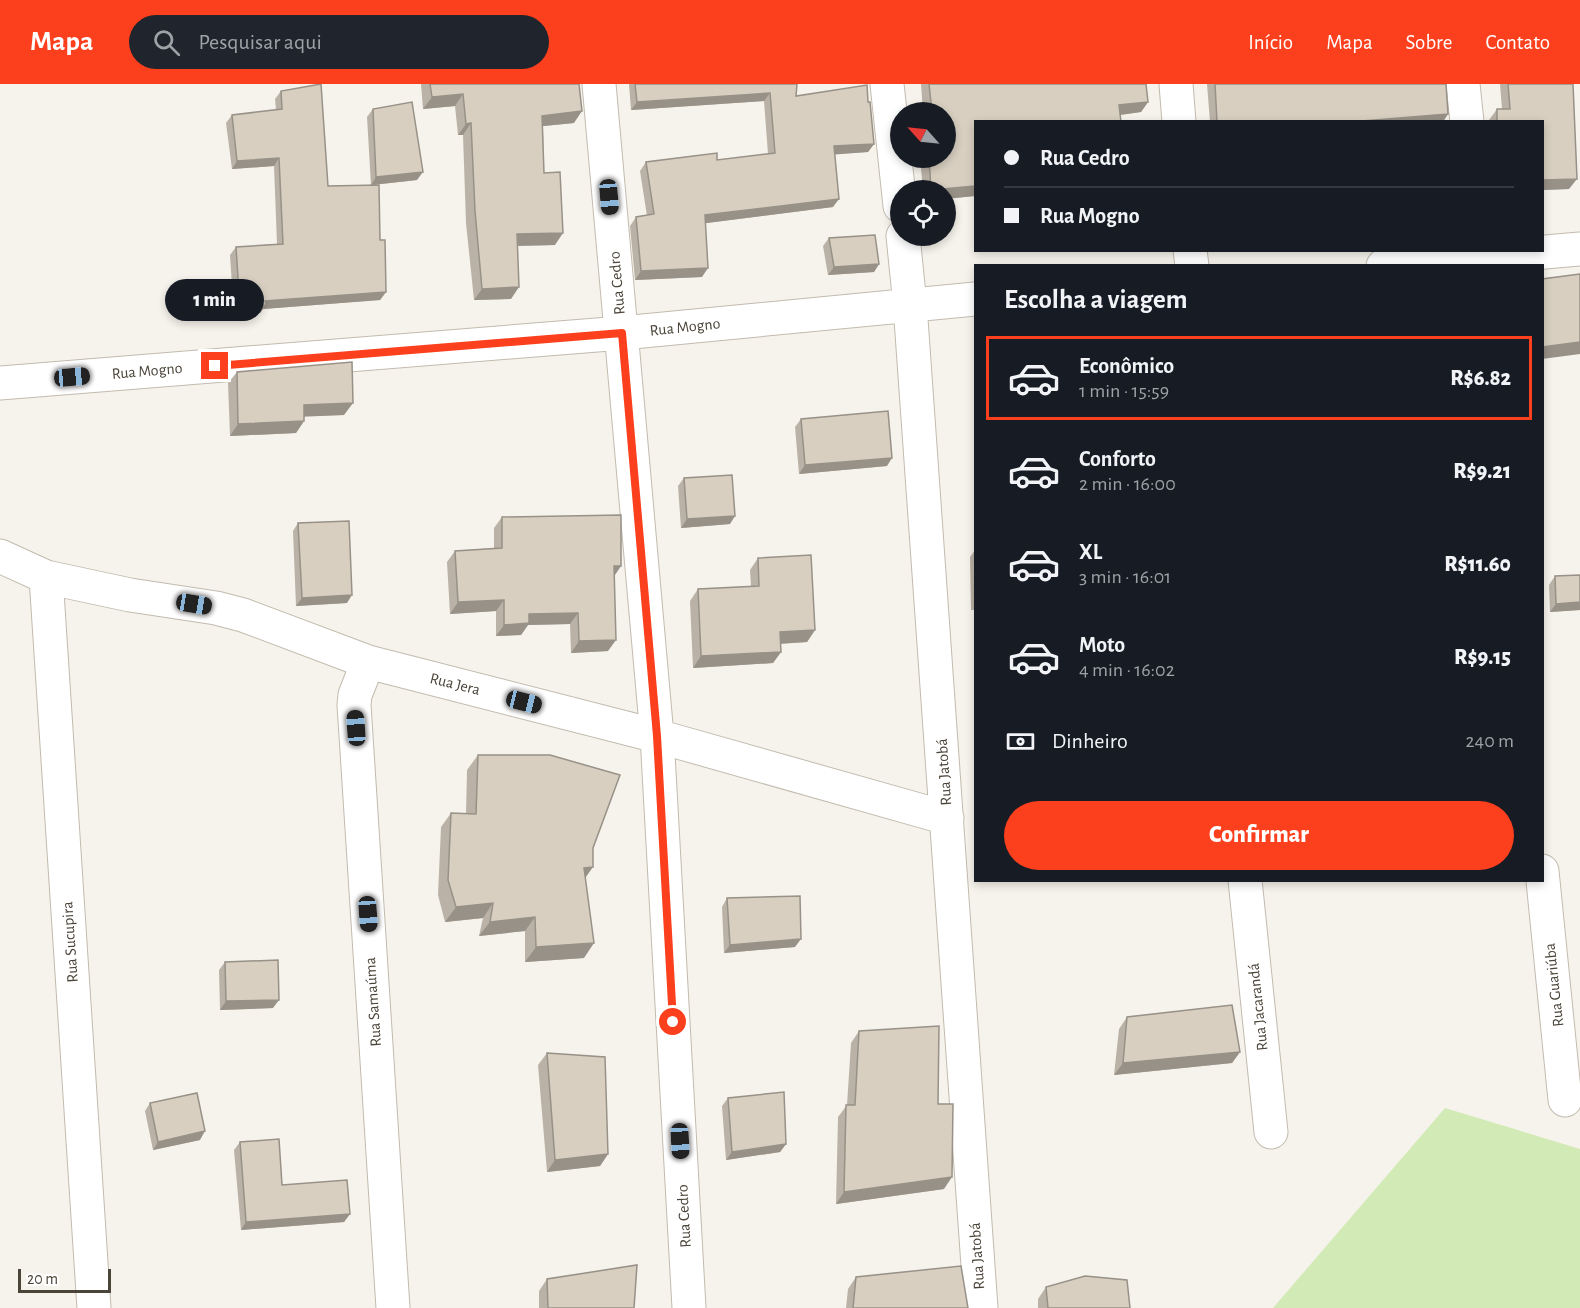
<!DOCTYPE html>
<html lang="pt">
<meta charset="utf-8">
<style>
:root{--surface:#171b24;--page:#20242c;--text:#f1f3f6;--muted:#9ea1a6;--line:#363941;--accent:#fc3f1d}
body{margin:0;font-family:"Alegreya Sans",sans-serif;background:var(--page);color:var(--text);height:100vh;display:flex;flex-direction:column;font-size:22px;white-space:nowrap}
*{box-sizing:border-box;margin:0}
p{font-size:20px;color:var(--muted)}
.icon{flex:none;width:33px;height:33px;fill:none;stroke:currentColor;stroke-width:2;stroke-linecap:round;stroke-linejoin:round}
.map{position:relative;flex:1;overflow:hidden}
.details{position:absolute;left:974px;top:180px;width:570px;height:618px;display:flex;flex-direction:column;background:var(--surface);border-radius:0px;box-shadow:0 3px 9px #0003}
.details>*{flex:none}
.hud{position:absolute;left:974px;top:36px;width:570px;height:132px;border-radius:0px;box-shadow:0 3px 9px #0003;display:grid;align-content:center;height:132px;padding:0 30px;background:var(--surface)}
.needle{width:39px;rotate:297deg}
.buttons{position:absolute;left:890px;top:18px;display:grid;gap:12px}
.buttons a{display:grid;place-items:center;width:66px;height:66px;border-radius:50%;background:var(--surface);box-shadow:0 3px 9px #0003;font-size:30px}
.scale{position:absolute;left:18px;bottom:15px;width:93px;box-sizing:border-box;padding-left:6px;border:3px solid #4b4439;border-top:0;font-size:16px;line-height:21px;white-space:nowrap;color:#4b4439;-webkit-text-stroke:4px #fff;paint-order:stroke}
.end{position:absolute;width:27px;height:27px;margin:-14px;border:8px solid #fc3f1d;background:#fff;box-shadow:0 0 0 3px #fff}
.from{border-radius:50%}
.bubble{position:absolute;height:42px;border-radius:21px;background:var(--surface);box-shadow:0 3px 9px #0003;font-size:20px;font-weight:800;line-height:42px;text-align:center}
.car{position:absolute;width:18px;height:36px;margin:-18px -9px;border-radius:8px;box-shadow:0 0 4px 2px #0007;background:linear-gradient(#222 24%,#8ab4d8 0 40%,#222 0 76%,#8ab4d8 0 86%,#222 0)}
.hud b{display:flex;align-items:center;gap:21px;height:57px;font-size:22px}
.hud b+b{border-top:2px solid var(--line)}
.hud i{width:15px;height:15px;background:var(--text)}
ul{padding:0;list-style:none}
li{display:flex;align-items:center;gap:18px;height:84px;margin:0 12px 9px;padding:0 18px;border:3px solid transparent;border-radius:0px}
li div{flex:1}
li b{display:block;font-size:22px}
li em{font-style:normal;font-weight:800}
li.on{border-color:var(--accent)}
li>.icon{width:54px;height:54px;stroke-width:1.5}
h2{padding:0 30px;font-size:27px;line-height:72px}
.pay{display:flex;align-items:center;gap:15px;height:66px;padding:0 30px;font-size:22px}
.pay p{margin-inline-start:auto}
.cta{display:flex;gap:12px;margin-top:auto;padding:12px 30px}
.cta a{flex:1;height:69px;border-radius:36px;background:var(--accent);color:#fff;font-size:24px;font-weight:800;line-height:69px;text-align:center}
header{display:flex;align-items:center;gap:36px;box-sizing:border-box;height:84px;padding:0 30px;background:var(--accent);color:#fff}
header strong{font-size:28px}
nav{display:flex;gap:33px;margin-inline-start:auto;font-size:21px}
.search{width:420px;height:54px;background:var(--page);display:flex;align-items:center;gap:15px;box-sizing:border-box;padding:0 21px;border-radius:33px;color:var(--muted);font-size:22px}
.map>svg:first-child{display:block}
</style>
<header>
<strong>Mapa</strong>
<div class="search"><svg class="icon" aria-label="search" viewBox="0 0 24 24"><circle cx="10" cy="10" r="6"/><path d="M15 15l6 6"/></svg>Pesquisar aqui</div>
<nav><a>Início</a><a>Mapa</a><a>Sobre</a><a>Contato</a></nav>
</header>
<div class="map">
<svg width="1580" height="1224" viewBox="0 0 1580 1224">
<rect width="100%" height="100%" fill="#f6f3ec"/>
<path fill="#d2eab5" d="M1445,1024L1580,1065V1224H1273Z"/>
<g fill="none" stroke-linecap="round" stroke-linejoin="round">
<defs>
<path id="street" d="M599,0L657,652L689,1224
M887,0L900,122
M1176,0L1179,38
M1463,0L1467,38
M903,152L910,221L981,1224
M1190,166L1192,182
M1383,182L1580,165
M0,299L622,249L975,215
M0,472L46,493L130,511L216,524L243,531L368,578L657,652L947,734
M46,493L94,1224
M368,578L355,611L354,621L393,1224
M1542,787L1565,1016
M1245,796L1271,1048"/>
</defs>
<use href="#street" stroke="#c2bbae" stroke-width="35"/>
<use href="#street" stroke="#fff" stroke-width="33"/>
</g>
<path fill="#bab2a6" d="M421,0H579L574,39L543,42L544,89L555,161L518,162L511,215L474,216L466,139L463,51H458L455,22L423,25Z
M629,0H797L796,12L868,18L874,60L868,68L835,70L833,123L706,139L702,193L635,196L630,142L636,133L647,132L640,87L646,78L717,76L768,70L764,17L631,26Z
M921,0H1146L1148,18L1141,28L1120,31L975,112L945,115V106H923L920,74H945V28H923Z
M1207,0H1446L1443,38H1210Z
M1500,0H1573L1569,105L1542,106V38H1489V36L1497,25H1502Z
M281,7L328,102L371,101L367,33L373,25L417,96L373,101L380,156L386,208L380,216L263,225L260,229L234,232L230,171L236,163L277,160L274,82L232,85L226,39L232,31L276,26L275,15Z
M829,154L879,180L874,188L828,191L823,162Z
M237,288L344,331L304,332V337L296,349L230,352L228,299Z
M801,335L887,382L799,390L795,343Z
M684,394L730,440L681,444L678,402Z
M502,433L614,493L608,567L571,569L570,540L528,541L521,551L496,552V527L450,530L447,478L455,467L494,464V444Z
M298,439L347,519L296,522L293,447Z
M975,466V526H971L970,473Z
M758,474L815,546L807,558L781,560V568L773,579L693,584L690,517L698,505L751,502L750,486Z
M1580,491V526L1550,528L1549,501L1555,492Z
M478,671L593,764L586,793L584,874L525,878V847L479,852L483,834L445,838L438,811L441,743L451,729L466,730L467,686Z
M727,814L795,863L724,869L722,823Z
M225,878L273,924L220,926L219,886Z
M1127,933L1240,968L1232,979L1114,991L1119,945Z
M859,947L938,1020L944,1105L836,1120L838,1033L847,1021L851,959Z
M547,969L608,1070L600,1082L547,1088L538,981Z
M728,1014L786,1060L780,1068L726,1076L722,1022Z
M150,1019L200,1056L153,1066L145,1027Z
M240,1058L282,1101L350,1130L344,1138L241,1146L234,1066Z
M856,1193L968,1224H846L848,1205Z
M547,1195L634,1224H539V1207Z
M1046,1203L1130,1224H1038V1215Z"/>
<path fill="#979187" d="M770,9L764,17L631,26L637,18Z
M463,10L455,22L423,25L432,13Z
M1148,18L1141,28L1112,32L1119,21Z
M582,27L574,39L534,43L542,32Z
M1448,30L1443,38H1350Z
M471,39L463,51H458L466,40Z
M874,60L868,68L828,71L834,62Z
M279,74L274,82L232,85L237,77Z
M423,88L417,96L371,101L376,93Z
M1577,95L1569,105L1542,106V96Z
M975,102V112L945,115V106H931Z
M839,115L833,123L699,140L705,131Z
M563,149L555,161L509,162L517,150Z
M879,180L874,188L828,191L834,183Z
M708,184L702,193L635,196L641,187Z
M519,203L511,215L474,216L482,205Z
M386,208L380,216L263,225L260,229L234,232L240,224L265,217Z
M1580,258V270L1542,275V263Z
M353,319L344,331L296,333L304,321Z
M304,337L296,349L230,352L238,340Z
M892,374L887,382L799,390L805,381Z
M735,432L730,440L681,444L687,435Z
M614,482H621L613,494Z
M352,511L347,519L296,522L302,514Z
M504,516L496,527L450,530L458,518Z
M1580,518V526L1550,528L1556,520Z
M578,529L570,540L528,541L521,551L496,552L504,541L529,530Z
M815,546L807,558L772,560L780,548Z
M616,556L608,567L571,569L579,557Z
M781,568L773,579L693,584L701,572Z
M593,783L583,797L584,784Z
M493,819L483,834L445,838L456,823Z
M535,833L525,847L479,852L490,838Z
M801,855L795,863L724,869L730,861Z
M594,859L584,874L525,878L536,863Z
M279,916L273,924L220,926L226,917Z
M1240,968L1232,979L1114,991L1123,979Z
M205,1047L200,1056L153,1066L158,1058Z
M786,1060L780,1068L726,1076L732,1068Z
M608,1070L600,1082L547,1088L555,1076Z
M952,1093L944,1105L836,1120L844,1108Z
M350,1130L344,1138L241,1146L246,1138Z"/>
<path fill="#d8cfc1" stroke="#979187" stroke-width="1.5" d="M321,0L328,102L379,101L380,156H385L386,208L265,217L266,221L240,224L236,163L283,160L279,74L237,77L232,31L282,25L281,7Z
M430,0H579L582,27L542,32L544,89L560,88L563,149L517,150L519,203L482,205L475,127L471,39L466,40L463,10L432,13Z
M635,0H797L796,12L867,1L868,18H870L874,60L834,62L839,115L705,131L708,184L641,187L636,133L654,130L646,78L717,69V76L775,69L770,9L637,18Z
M929,0H1146L1148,18L1119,21L1121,38H975V102L931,106L929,74H945V28H932Z
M1215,0H1446L1448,30L1350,38H1217Z
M1508,0H1573L1577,95L1542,96V38H1497V25H1510Z
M412,18L423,88L376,93L373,25Z
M875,151L879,180L834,183L829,154Z
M1580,190V258L1542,263V195Z
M352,278L353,319L304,321V337L238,340L237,288Z
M888,327L892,374L805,381L801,335Z
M732,391L735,432L687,435L684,394Z
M621,431V482H614L616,556L579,557L578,529L529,530V539L504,541V516L458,518L455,467L502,464V433Z
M349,437L352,511L302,514L298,439Z
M811,471L815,546L780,548L781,568L701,572L698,505L759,502L758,474Z
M1580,491V518L1556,520L1555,492Z
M478,671H550L620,691L593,764V783L584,784L594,859L536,863L535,833L490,838L493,819L456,823L448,796L451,729L476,730Z
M800,812L801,855L730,861L727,814Z
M278,876L279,916L226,917L225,878Z
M1232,921L1240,968L1123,979L1127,933Z
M939,942L938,1020H953L952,1093L844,1108L846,1021H855L859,947Z
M547,969L605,973L608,1070L555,1076Z
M784,1008L786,1060L732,1068L728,1014Z
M197,1009L205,1047L158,1058L150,1019Z
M279,1055L282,1101L347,1096L350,1130L246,1138L240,1058Z
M637,1181L634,1224H548L547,1195Z
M961,1182L968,1224H853L856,1193Z
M1085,1192L1127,1196L1130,1224H1048L1046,1203Z"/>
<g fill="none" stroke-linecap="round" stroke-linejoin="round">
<path stroke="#fc3f1d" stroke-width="8" d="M215,282L622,249L657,652L673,938"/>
</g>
<g text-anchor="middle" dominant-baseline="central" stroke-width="4.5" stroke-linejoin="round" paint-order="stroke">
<g font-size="16" fill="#4b4439" stroke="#fff">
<text transform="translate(617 199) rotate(-95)">Rua Cedro</text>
<text transform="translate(685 243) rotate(-6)">Rua Mogno</text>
<text transform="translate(147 287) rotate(-5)">Rua Mogno</text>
<text transform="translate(455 600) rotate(14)">Rua Jera</text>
<text transform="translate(944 688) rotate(-94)">Rua Jatobá</text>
<text transform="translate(70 858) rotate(-94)">Rua Sucupira</text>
<text transform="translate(1554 901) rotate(-96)">Rua Guariúba</text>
<text transform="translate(373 918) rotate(-94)">Rua Samaúma</text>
<text transform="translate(1258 923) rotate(-96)">Rua Jacarandá</text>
<text transform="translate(684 1132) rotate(-93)">Rua Cedro</text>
<text transform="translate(977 1172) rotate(-94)">Rua Jatobá</text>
</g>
</g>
</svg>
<div class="buttons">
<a><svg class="needle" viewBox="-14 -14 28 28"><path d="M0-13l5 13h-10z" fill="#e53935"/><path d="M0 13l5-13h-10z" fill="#9ea1a6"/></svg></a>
<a><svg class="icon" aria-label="locate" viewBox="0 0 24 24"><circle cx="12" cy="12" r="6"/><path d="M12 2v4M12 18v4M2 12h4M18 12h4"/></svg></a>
</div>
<div class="scale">20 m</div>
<i class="end from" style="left:673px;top:938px"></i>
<i class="end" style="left:215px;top:282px"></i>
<div class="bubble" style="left:165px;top:195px;width:99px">1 min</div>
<i class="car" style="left:609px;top:113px;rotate:175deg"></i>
<i class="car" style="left:72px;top:293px;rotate:85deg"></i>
<i class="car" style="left:194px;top:520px;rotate:99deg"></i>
<i class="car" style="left:524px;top:618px;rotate:104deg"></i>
<i class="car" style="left:356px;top:644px;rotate:356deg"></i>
<i class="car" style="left:368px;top:830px;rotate:176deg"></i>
<i class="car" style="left:680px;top:1057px;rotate:177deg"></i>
<div class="hud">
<b><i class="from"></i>Rua Cedro</b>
<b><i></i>Rua Mogno</b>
</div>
<section class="details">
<h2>Escolha a viagem</h2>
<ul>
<li class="on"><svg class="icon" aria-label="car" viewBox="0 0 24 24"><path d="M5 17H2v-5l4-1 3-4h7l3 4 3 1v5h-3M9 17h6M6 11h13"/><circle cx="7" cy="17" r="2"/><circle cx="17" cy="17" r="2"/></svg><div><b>Econômico</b><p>1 min · 15:59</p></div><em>R$6.82</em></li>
<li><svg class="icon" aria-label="car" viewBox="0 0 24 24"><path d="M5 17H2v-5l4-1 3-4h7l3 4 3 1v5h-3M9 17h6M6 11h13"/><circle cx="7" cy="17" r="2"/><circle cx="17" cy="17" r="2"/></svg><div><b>Conforto</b><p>2 min · 16:00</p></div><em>R$9.21</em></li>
<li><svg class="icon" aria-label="car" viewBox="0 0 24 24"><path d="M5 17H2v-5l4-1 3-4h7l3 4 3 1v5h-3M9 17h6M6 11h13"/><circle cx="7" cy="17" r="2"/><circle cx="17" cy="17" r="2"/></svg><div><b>XL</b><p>3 min · 16:01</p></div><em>R$11.60</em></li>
<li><svg class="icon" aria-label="car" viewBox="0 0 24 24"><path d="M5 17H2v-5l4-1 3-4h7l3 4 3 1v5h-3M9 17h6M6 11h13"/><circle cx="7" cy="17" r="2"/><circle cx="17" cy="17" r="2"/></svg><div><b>Moto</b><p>4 min · 16:02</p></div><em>R$9.15</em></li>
</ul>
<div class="pay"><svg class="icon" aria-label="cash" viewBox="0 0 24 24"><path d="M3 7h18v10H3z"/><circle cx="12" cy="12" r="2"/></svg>Dinheiro<p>240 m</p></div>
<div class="cta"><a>Confirmar</a></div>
</section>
</div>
